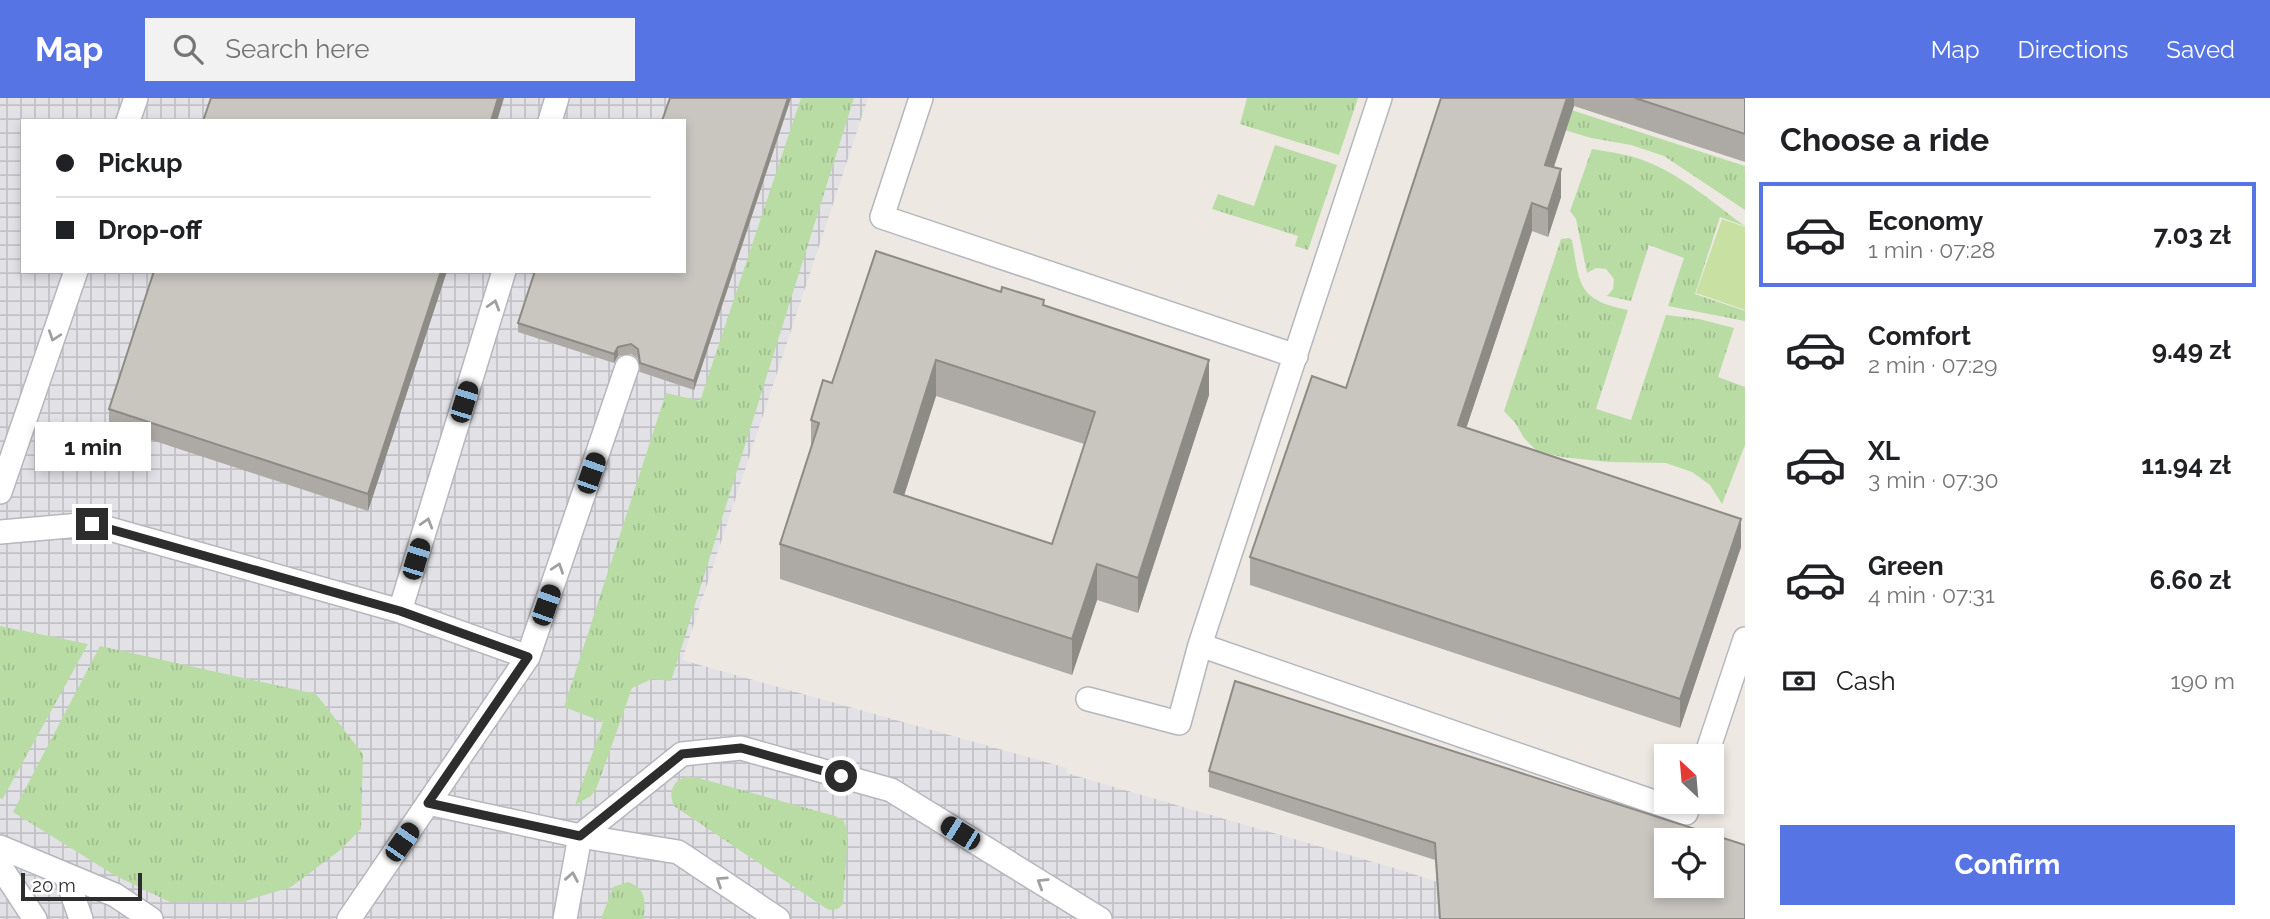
<!DOCTYPE html>
<meta charset="utf-8">
<style>
:root{--surface:#fff;--page:#f2f2f2;--text:#202124;--muted:#757577;--line:#e0e0e0;--accent:#5774e4}
body{margin:0;font-family:Raleway,sans-serif;background:var(--page);color:var(--text);height:100vh;display:flex;flex-direction:column;font-size:26px;white-space:nowrap}
*{box-sizing:border-box;margin:0}
p{font-size:23px;color:var(--muted)}
.icon{flex:none;width:38px;height:38px;fill:none;stroke:currentColor;stroke-width:2;stroke-linecap:round;stroke-linejoin:round}
.map{position:relative;flex:1;overflow:hidden}
.details{display:flex;flex-direction:column;background:var(--surface);width:525px}
.details>*{flex:none}
.banner{position:absolute;left:21px;top:21px;width:665px;height:154px;border-radius:0px;box-shadow:0 4px 10px #0003;display:grid;align-content:center;height:154px;padding:0 35px;background:var(--surface)}
.needle{width:46px;rotate:334deg}
.fabs{position:absolute;left:1654px;top:646px;display:grid;gap:14px}
.fabs a{display:grid;place-items:center;width:70px;height:70px;border-radius:0px;background:var(--surface);box-shadow:0 4px 10px #0003;font-size:35px}
.scale{position:absolute;left:21px;bottom:18px;width:121px;box-sizing:border-box;padding-left:7px;border:4px solid #2d2d2d;border-top:0;font-size:19px;line-height:24px;white-space:nowrap;color:#2d2d2d;-webkit-text-stroke:5px #fff;paint-order:stroke}
.end{position:absolute;width:32px;height:32px;margin:-16px;border:9px solid #2d2d2d;background:#fff;box-shadow:0 0 0 4px #fff}
.from{border-radius:50%}
.bubble{position:absolute;height:49px;border-radius:0px;background:var(--surface);box-shadow:0 4px 10px #0003;font-size:23px;font-weight:700;line-height:49px;text-align:center}
.car{position:absolute;width:21px;height:42px;margin:-21px -10px;border-radius:9px;box-shadow:0 0 5px 2px #0007;background:linear-gradient(#222 24%,#8ab4d8 0 40%,#222 0 76%,#8ab4d8 0 86%,#222 0)}
.banner b{display:flex;align-items:center;gap:24px;height:66px;font-size:26px}
.banner b+b{border-top:2px solid var(--line)}
.banner i{width:18px;height:18px;background:var(--text)}
ul{padding:0;list-style:none}
li{display:flex;align-items:center;gap:21px;height:105px;margin:0 14px 10px;padding:0 21px;border:4px solid transparent;border-radius:0px}
li div{flex:1}
li b{display:block;font-size:26px}
li em{font-style:normal;font-weight:700}
li.current{border-color:var(--accent)}
li>.icon{width:63px;height:63px;stroke-width:1.5}
h2{padding:0 35px;font-size:32px;line-height:84px}
.pay{display:flex;align-items:center;gap:18px;height:77px;padding:0 35px;font-size:26px}
.pay p{margin-inline-start:auto}
.cta{display:flex;gap:14px;margin-top:auto;padding:14px 35px}
.cta a{flex:1;height:80px;border-radius:0px;background:var(--accent);color:#fff;font-size:28px;font-weight:700;line-height:80px;text-align:center}
header{display:flex;align-items:center;gap:42px;box-sizing:border-box;height:98px;padding:0 35px;background:var(--accent);color:#fff}
header strong{font-size:33px}
nav{display:flex;gap:38px;margin-inline-start:auto;font-size:24px}
.search{width:490px;height:63px;background:var(--page);display:flex;align-items:center;gap:18px;box-sizing:border-box;padding:0 24px;border-radius:0px;color:var(--muted);font-size:26px}
main{display:flex;flex:1;min-height:0}
.map>svg:first-child{display:block}
</style>
<header>
<strong>Map</strong>
<div class="search"><svg class="icon" aria-label="search" viewBox="0 0 24 24"><circle cx="10" cy="10" r="6"/><path d="M15 15l6 6"/></svg>Search here</div>
<nav><a>Map</a><a>Directions</a><a>Saved</a></nav>
</header>
<main>
<div class="map">
<svg width="1745" height="821" viewBox="0 0 1745 821">
<defs>
<pattern id="industrial-grid" width="8" height="8" patternUnits="userSpaceOnUse" patternTransform="scale(1.75)"><rect width="8" height="8" fill="#e2e1e6"/><path d="M0 4h8M4 0v8" fill="none" stroke="#c2c1c6"/></pattern>
<pattern id="grass-tufts" width="24" height="20" patternUnits="userSpaceOnUse" patternTransform="scale(1.75)"><rect width="24" height="20" fill="#b9dca5"/><path d="M3 7l-1-3M5 7V3M7 7l1-3M15 17l-1-3M17 17v-4M19 17l1-3" fill="none" stroke="#9fbd8e"/></pattern>
</defs>
<rect width="100%" height="100%" fill="#ede8e2"/>
<path fill="url(#industrial-grid)" fill-rule="evenodd" d="M0,0H868L682,562L1067,670L1066,675L1401,772L1550,821H0ZM23,23H684V173H23Z"/>
<path fill="url(#grass-tufts)" d="M801,0H854L671,583L652,581L632,590L597,689L591,698L575,707L603,624L564,609L666,295L700,303Z
M1247,0H1358L1339,57L1240,26Z
M1534,0L1745,68V112L1664,58L1631,47L1591,40L1548,27Z
M1275,47L1337,67L1308,152L1295,148L1298,138L1212,111L1218,96L1254,108Z
M1592,51C1609,54 1628,56 1645,63C1682,77 1713,105 1745,128L1720,119L1695,196L1745,213V223L1668,208L1684,160L1649,147L1631,203L1607,198L1613,191L1614,181L1606,171L1596,170L1587,175L1576,121L1570,113Z
M1569,140L1572,142C1580,188 1578,202 1628,212L1596,311L1631,322L1666,217L1699,221L1734,230L1718,279L1745,289V347L1722,406L1710,387L1692,374L1666,365L1608,364L1562,359L1537,353L1524,340L1516,326L1504,313L1561,141Z
M0,528L88,546L2,702L0,699Z
M100,548L316,596L363,656L361,731L339,753L291,789L242,804H170L114,777L13,714Z
M686,679H695L835,718L844,723L848,737L843,805C839,812 834,813 827,811L674,708C668,695 672,683 686,679Z
M628,784C647,791 645,804 644,821H601L613,789Z"/>
<path fill="#c8e1a3" d="M1722,121L1745,129V212L1696,195Z"/>
<g fill="none" stroke-linecap="round" stroke-linejoin="round">
<defs>
<path id="service" d="M921,0L882,119L1296,258
M128,23L136,0
M550,23L557,0
M0,394L76,173
M0,434L92,426L400,513L528,559
M400,513L504,173
M1200,547L1686,715L1690,704
M1088,601L1179,625L1200,547L1380,0
M1706,658L1745,541
M428,705L580,738L682,656L741,650L891,692L1100,821
M0,749L115,797L151,821
M0,768L35,821
M66,778L81,821
M349,821L528,559L627,269
M565,821L580,738L678,754L778,821"/>
</defs>
<use href="#service" stroke="#b5b7bf" stroke-width="26"/>
<use href="#service" stroke="#fff" stroke-width="23"/>
</g>
<path fill="#adaaa5" fill-rule="evenodd" d="M670,0H791L694,292L640,274L638,260L631,256L618,258L614,265L518,234V225L684,173Z
M1441,0H1745V64L1574,8L1554,69L1561,99L1548,139L1532,133L1466,330L1741,449L1680,630L1250,487V459L1346,290Z
M154,173H447L368,413L109,328V311Z
M1001,194L1044,208L1209,297L1138,515L1097,502L1072,577L780,481V446L811,351V322L832,285ZM936,298L1084,346L1052,446L904,397Z
M1209,673L1745,821H1439L1435,762L1209,689Z"/>
<path fill="#8d8b86" d="M498,0H504L497,23H491Z
M788,0H791L694,292V283Z
M1567,0H1574V8L1545,95V67Z
M1561,71V99L1548,139V111Z
M1532,105V133L1458,355V327Z
M441,173H447L368,413V396Z
M618,249V258L614,265V256Z
M936,262V298L894,429V394Z
M1209,262V297L1138,515V480Z
M1741,421V449L1680,630V601Z
M1097,466V502L1072,577V541Z"/>
<path fill="#c9c6c0" stroke="#8d8b86" stroke-width="2" fill-rule="evenodd" d="M211,0H498L491,23H203Z
M670,0H788L694,283L640,265L638,251L631,246L618,249L614,256L518,225L535,173H684V23H662Z
M1441,0H1567L1545,67L1561,71L1548,111L1532,105L1458,327L1741,421L1680,601L1250,459L1312,278L1346,290Z
M1635,0H1745V36Z
M876,153L1001,194L1002,189L1044,202L1043,207L1209,262L1138,480L1097,466L1072,541L780,446L819,325L811,322L823,282L832,285ZM936,262L1095,314L1052,446L894,394Z
M154,173H441L368,396L109,311Z
M1235,583L1745,747V821H1440L1435,745L1209,673ZM1666,742H1712V788H1666Z"/>
<defs><path id="oneway-chevron" d="M-2-3.5L2.5 0L-2 3.5" fill="none" stroke-width="1.6" stroke-linecap="round" stroke-linejoin="round" transform="scale(1.75)"/></defs>
<g stroke="#a0a0a0">
<use href="#oneway-chevron" transform="translate(494 207) rotate(-73)"/>
<use href="#oneway-chevron" transform="translate(54 238) rotate(109)"/>
<use href="#oneway-chevron" transform="translate(427 425) rotate(-73)"/>
<use href="#oneway-chevron" transform="translate(558 470) rotate(-71)"/>
<use href="#oneway-chevron" transform="translate(572 779) rotate(-80)"/>
<use href="#oneway-chevron" transform="translate(721 783) rotate(-146)"/>
<use href="#oneway-chevron" transform="translate(1042 785) rotate(-148)"/>
</g>
<g fill="none" stroke-linecap="round" stroke-linejoin="round">
<path stroke="#2d2d2d" stroke-width="9" d="M92,426L400,513L528,559L428,705L580,738L682,656L741,650L841,678"/>
</g>
</svg>
<div class="fabs">
<a><svg class="needle" viewBox="-14 -14 28 28"><path d="M0-13l5 13h-10z" fill="#e53935"/><path d="M0 13l5-13h-10z" fill="#757577"/></svg></a>
<a><svg class="icon" aria-label="locate" viewBox="0 0 24 24"><circle cx="12" cy="12" r="6"/><path d="M12 2v4M12 18v4M2 12h4M18 12h4"/></svg></a>
</div>
<div class="scale">20 m</div>
<i class="end from" style="left:841px;top:678px"></i>
<i class="end" style="left:92px;top:426px"></i>
<div class="bubble" style="left:35px;top:324px;width:116px">1 min</div>
<i class="car" style="left:464px;top:304px;rotate:17deg"></i>
<i class="car" style="left:591px;top:375px;rotate:19deg"></i>
<i class="car" style="left:416px;top:461px;rotate:17deg"></i>
<i class="car" style="left:546px;top:507px;rotate:19deg"></i>
<i class="car" style="left:960px;top:735px;rotate:302deg"></i>
<i class="car" style="left:402px;top:744px;rotate:35deg"></i>
<div class="banner">
<b><i class="from"></i>Pickup</b>
<b><i></i>Drop-off</b>
</div>
</div>
<section class="details">
<h2>Choose a ride</h2>
<ul>
<li class="current"><svg class="icon" aria-label="car" viewBox="0 0 24 24"><path d="M5 17H2v-5l4-1 3-4h7l3 4 3 1v5h-3M9 17h6M6 11h13"/><circle cx="7" cy="17" r="2"/><circle cx="17" cy="17" r="2"/></svg><div><b>Economy</b><p>1 min · 07:28</p></div><em>7.03 zł</em></li>
<li><svg class="icon" aria-label="car" viewBox="0 0 24 24"><path d="M5 17H2v-5l4-1 3-4h7l3 4 3 1v5h-3M9 17h6M6 11h13"/><circle cx="7" cy="17" r="2"/><circle cx="17" cy="17" r="2"/></svg><div><b>Comfort</b><p>2 min · 07:29</p></div><em>9.49 zł</em></li>
<li><svg class="icon" aria-label="car" viewBox="0 0 24 24"><path d="M5 17H2v-5l4-1 3-4h7l3 4 3 1v5h-3M9 17h6M6 11h13"/><circle cx="7" cy="17" r="2"/><circle cx="17" cy="17" r="2"/></svg><div><b>XL</b><p>3 min · 07:30</p></div><em>11.94 zł</em></li>
<li><svg class="icon" aria-label="car" viewBox="0 0 24 24"><path d="M5 17H2v-5l4-1 3-4h7l3 4 3 1v5h-3M9 17h6M6 11h13"/><circle cx="7" cy="17" r="2"/><circle cx="17" cy="17" r="2"/></svg><div><b>Green</b><p>4 min · 07:31</p></div><em>6.60 zł</em></li>
</ul>
<div class="pay"><svg class="icon" aria-label="cash" viewBox="0 0 24 24"><path d="M3 7h18v10H3z"/><circle cx="12" cy="12" r="2"/></svg>Cash<p>190 m</p></div>
<div class="cta"><a>Confirm</a></div>
</section>
</main>
